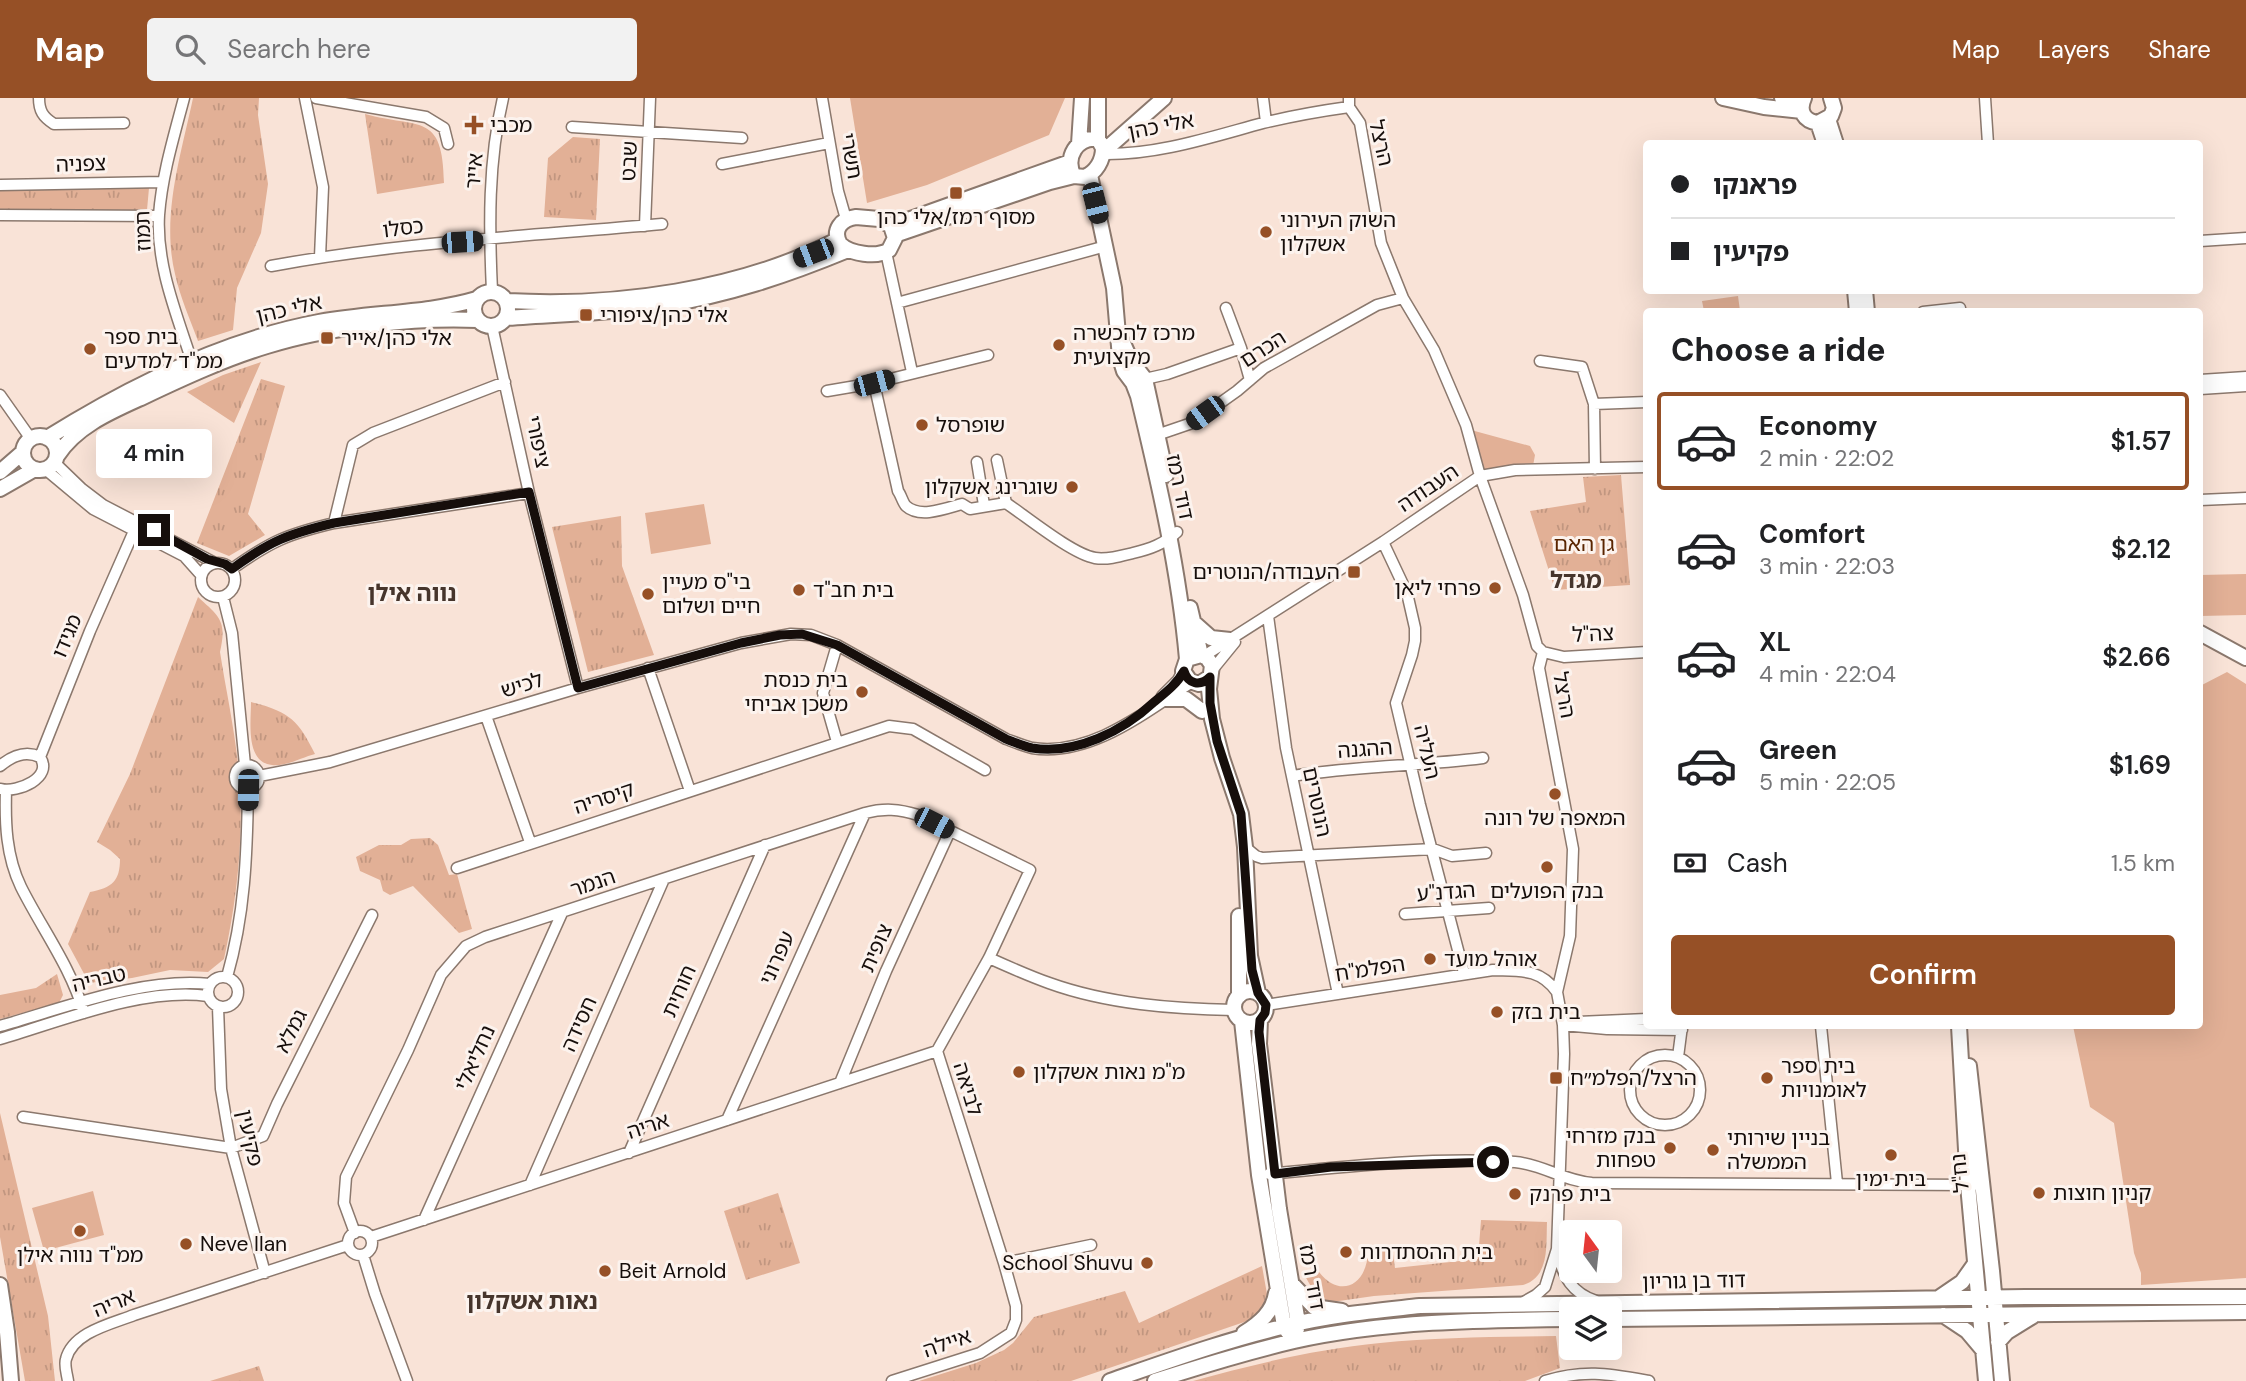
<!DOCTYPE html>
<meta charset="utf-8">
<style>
:root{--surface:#fff;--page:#f2f2f2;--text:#202124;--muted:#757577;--line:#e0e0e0;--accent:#965026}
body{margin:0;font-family:"DM Sans","Noto Sans Hebrew",sans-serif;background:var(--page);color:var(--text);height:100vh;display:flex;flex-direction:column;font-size:26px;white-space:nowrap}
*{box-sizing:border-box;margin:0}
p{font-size:23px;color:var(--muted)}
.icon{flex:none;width:38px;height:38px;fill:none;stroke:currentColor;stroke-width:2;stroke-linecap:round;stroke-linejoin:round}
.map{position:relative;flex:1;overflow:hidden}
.sheet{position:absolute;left:1643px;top:210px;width:560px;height:721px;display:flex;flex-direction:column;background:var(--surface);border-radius:7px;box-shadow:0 7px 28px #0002}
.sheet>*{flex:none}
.guide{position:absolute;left:1643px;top:42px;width:560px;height:154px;border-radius:7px;box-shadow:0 7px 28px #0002;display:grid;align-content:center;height:154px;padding:0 28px;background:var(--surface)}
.needle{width:46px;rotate:345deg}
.controls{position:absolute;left:1559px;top:1122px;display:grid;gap:14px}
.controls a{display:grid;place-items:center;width:63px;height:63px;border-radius:7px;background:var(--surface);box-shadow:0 7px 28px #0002;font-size:35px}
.end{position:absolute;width:32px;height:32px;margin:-16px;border:9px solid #160e0b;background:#fff;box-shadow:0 0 0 4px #fff}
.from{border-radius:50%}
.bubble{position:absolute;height:49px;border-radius:7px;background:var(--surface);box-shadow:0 7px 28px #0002;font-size:23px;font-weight:600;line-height:49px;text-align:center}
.car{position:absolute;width:21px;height:42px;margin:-21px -10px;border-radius:9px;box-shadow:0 0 5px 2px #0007;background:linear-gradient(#222 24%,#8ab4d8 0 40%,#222 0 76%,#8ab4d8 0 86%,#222 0)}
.guide b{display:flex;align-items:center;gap:24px;height:66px;font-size:26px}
.guide b+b{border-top:2px solid var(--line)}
.guide i{width:18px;height:18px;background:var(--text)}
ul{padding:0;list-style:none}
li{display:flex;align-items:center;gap:21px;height:98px;margin:0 14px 10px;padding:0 14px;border:4px solid transparent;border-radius:7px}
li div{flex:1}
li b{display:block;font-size:26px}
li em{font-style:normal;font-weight:600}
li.current{border-color:var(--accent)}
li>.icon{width:63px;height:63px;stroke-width:1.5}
h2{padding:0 28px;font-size:32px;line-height:84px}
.pay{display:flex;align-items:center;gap:18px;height:77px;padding:0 28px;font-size:26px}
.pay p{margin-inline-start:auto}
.cta{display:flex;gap:14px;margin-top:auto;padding:14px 28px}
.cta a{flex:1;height:80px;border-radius:7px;background:var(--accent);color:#fff;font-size:28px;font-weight:600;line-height:80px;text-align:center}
header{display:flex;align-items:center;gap:42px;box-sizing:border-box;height:98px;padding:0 35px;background:var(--accent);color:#fff}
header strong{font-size:33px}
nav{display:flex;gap:38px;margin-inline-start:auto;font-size:24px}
.search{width:490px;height:63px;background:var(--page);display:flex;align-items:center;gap:18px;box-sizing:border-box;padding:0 24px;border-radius:7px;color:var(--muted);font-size:26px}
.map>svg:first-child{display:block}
</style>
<header>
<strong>Map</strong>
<div class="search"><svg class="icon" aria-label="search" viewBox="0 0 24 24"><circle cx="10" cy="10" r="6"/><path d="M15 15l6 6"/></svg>Search here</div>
<nav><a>Map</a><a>Layers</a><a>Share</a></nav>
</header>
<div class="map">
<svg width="2246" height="1283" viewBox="0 0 2246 1283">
<defs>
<pattern id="park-tufts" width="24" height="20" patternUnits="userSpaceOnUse" patternTransform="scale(1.75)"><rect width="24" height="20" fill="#e2b096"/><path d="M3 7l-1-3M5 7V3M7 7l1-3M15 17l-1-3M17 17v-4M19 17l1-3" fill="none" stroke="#c19680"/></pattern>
</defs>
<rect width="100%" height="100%" fill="#f9e3d7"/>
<path fill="#e2b096" d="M850,0H1065L1049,37L927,87L867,105Z
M1738,198L1740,213H1704L1702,203Z
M1471,332L1530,348L1535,357L1533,368L1482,372Z
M704,406L711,446L651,456L645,415Z
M2246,476V517L2200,518V477Z
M2227,574L2246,586V1180L2141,1187V1175L2134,1155L2114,1025L2090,1009L2073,928H2200V588Z
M93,1093L104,1137L44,1153L32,1110Z"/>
<path fill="url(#park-tufts)" d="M193,0H259L258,17L268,86L261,135L237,190L233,232L198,243C190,221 180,199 175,176C161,118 181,57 193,0Z
M365,16C419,31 443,13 444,85L377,96Z
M573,39L600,41L596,122L544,119L548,60Z
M149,90L147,112L0,113V91Z
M261,264L234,325L187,294L223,277Z
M261,281L285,288L248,416L265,437L229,458L197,445Z
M1621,377L1630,487L1555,492L1530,413L1586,404L1583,379Z
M621,418L622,468L654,557L588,574L552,429Z
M198,499C220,519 227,523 220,554C227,599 238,646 240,692C243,748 236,806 224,861L208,874L170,872L132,880L89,885L68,846L90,794C112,790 120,783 120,761L110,752L97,744L130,676Z
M251,604C290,614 298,622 315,656C303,659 285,669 272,667C245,664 251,624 251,604Z
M430,740L438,747L449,777L457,776L472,831L459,835L413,788L390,797L383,793L380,782L360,773L356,759L379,747H401L411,741Z
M57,876L63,897L59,905L0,921V897L36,890Z
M0,1015L48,1218L55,1283H25L0,1139Z
M778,1095L800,1165L746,1182L724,1113Z
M1481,1122L1547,1124C1546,1147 1550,1179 1523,1187L1374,1198L1332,1204L1321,1203L1317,1199L1305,1178L1319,1174C1341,1202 1368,1186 1368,1152L1392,1149L1395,1170L1478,1161Z
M1262,1168L1267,1196L1259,1219L1071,1283H919L976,1265L1004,1252L1013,1245L1034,1219L1125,1193L1139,1225Z
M1556,1238L1560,1270L1525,1283H1193C1254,1266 1317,1251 1380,1245C1439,1239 1498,1239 1556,1238Z
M259,1268L264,1283H210Z"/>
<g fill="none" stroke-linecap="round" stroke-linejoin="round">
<defs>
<path id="street" d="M39,0C39,13 43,19 54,26L124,25
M184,0C174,38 162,77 159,117C156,167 177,217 192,264
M305,0L323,89L320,159
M316,0L426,19L444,30L448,46
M822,0L838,93L846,121
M1263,0L1266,24
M1349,0V9L1360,25L1381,145L1403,200L1434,252L1466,327L1480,378L1523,497L1537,548L1543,554L1564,559L1647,554
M1985,0L1988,46
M572,29L742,40
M1103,56C1158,57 1211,39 1263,25C1292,18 1320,13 1349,9
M722,66L829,45
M0,87L163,84
M0,117L159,118
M645,128L650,0
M2200,143L2246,140
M886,154L912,274
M271,168C400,144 532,138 662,126
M492,193C489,129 488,63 503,0
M897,205L1106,148
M1226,210L1241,250
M1923,214L1960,210
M492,228L529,395L578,590
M1540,263L1582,269L1594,306L1595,371
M1145,281L1167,276L1241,250L1250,282
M2200,282L2246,279
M874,285L898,393C901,397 903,405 906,408C920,421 947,410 962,406L970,411L1006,405C1027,419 1072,456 1095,460C1108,462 1121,458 1133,455C1150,451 1164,446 1177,434
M2200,291L2246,288
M827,293L874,285L988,257
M0,297L31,341
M1594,306L1647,304
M1151,339L1192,325L1237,293L1264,270L1377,207L1403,200
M997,362L1006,405
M54,364L82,391L103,407L215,465
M977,364L984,407
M45,371L93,411L184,458L201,477
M2200,402L2246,400
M334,425L353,347L373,335L505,284
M1383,444L1407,495L1415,530V543L1412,557L1396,605L1420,707L1464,875
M201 482a17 17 0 1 1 34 0a17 17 0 1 1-34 0Z
M232,471C271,443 288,436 334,425L529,395
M223,499L232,535L245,667
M1268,518L1286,650L1338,896
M1204,558L1383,444L1480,378L1515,372L1647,369
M648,570L690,693
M1213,571L1235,544
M1162,598L1178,582L1183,573
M486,618L530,744
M837,644L823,595L837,547
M40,659L90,533L134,433
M235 679a12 12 0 1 1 24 0a12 12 0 1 1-24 0Z
M0,668C12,658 25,652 40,659C54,680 17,695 1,691
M259,678L330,664L578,590L741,545L791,536L811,537L837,547L1006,641C1014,644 1024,648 1032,650C1091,659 1145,614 1192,584
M1292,678C1355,668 1419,668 1483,660
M6,692C5,725 6,758 21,789C42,831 71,869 84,915
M1245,749L1256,758L1262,760L1433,751L1452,758L1486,755
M457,770L889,628L913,631L985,672
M1405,816L1489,810
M989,860C1009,869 1029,878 1049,885C1107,906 1174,911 1234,912
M208 894a15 15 0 1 1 30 0a15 15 0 1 1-30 0Z
M227,879C245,816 247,757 248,692
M1266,907L1493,872C1520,873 1540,870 1557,894
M218,909L221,991L231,1050L265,1175
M1578,924L1647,921
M1563,927L1607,931L1682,932
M0,928C64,910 142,879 210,886
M1821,928L1837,1085
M0,941C62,923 143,889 208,898
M1630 992a35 35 0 1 1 70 0a35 35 0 1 1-70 0Z
M1678,959L1682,928
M840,985L886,873L950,733
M23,1019L231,1050L263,1038L277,1006L372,817
M727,1022L865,715
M629,1055L765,747
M1269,1076C1350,1068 1434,1059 1515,1064C1542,1066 1564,1083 1592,1085L1974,1087
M530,1087L664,781
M424,1122L562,815
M348 1145a12 12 0 1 1 24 0a12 12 0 1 1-24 0Z
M355,1135L344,1105L346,1079L408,952L441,877L466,848L485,839L865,715C884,710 899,711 918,717L1030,772L989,860L937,953L1004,1165L1016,1208V1222L1011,1235L980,1255L892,1283
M371,1139L937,953
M1558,1155C1563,1179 1572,1195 1596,1203
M363,1157L375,1196L407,1283
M1004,1165L1091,1147
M1522,1205L1536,1197L1545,1189L1557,1151L1564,956L1563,927L1557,894L1570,838L1573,751L1539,570L1543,554
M68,1283C67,1276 64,1267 66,1261C73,1234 111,1226 134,1217L348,1147
M1545,1283C1585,1271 1609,1276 1649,1283"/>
<path id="secondary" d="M1098,0V41
M1723,0L1764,9L1802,13
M1782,0L1803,2
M1804,0C1798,13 1804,23 1818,25L1831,18L1834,10L1831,0
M1828,21L1836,46
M1818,25L1825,46
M1079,46L1082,0
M1104,53L1164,0
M1090,77L1114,190L1120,260L1124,273L1133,285L1138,298C1159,385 1179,472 1187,561
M856,119L879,121L891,128L895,140L889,152C877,160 850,156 840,146C832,132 841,121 856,119Z
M891,128L1070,64
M895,137L1050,84L1074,78L1085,79C1096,74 1103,63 1103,50L1098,41C1077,38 1064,60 1074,78
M1855,192L1857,214
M1865,192L1867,214
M474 211a17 17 0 1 1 34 0a17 17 0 1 1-34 0Z
M507,203C616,209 740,192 837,142
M506,220C557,216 609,215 660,208C728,197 785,178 848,152
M1123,245L1131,263L1145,281L1166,377
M23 355a17 17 0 1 1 34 0a17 17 0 1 1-34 0Z
M47,340C130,288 223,242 319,224C372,214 426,216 477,201
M57,358C76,328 112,313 143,299C183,280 224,261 267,248C327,229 415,219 478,222
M0,374L23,354
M0,391L35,371
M1190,510L1201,557
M1193,524L1211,540L1230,542
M2200,535L2246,560
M1210,579L1199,586L1190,583L1183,573L1187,561L1201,557L1207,560L1212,567L1209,591L1212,621L1222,660L1241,716L1245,749L1250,858L1258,895
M1164,601H1186L1202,613
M1239,818V898
M1234 909a16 16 0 1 1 32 0a16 16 0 1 1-32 0Z
M1260,922L1259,946L1279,1111L1298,1225L1297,1231
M1242,923L1259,1077L1284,1228L1288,1234
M1959,928L1968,1087L1986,1283
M1969,968L1992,1173L2002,1283
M0,1187L7,1234L11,1283
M1294,1188L1314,1209L1342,1213
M1940,1199L1962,1184L1974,1167
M1943,1217L1967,1233L1983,1252
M1610,1221L2246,1214
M1244,1235C1260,1225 1273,1214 1276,1195
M1998,1244L2007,1234L2033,1218
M1110,1283C1168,1263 1226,1242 1286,1228C1329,1217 1375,1213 1420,1208L2025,1199H2246
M1155,1283C1201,1268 1247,1254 1294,1243C1385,1223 1479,1222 1572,1221"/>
</defs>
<use href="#street" stroke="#8b786d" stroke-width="13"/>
<use href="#secondary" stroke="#8b786d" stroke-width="18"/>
<use href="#street" stroke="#fff" stroke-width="10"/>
<use href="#secondary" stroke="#fff" stroke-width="14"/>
</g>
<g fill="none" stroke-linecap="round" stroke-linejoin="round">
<path stroke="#160e0b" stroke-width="9" d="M154,432L207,461L225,466L232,471C270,443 288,436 334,425L529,394L578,590L741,545L780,537L802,536L837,547L1006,641C1014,644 1023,648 1032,650C1076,657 1123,633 1154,604C1165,595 1177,586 1184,573C1188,586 1200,589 1210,579V605L1217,643L1241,716L1252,872L1258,895L1266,907L1265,915L1260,922L1259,934L1275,1076L1331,1069L1493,1064"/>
</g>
<g fill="#965026" stroke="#fcf3ee" stroke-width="2.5">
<path d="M470.5 16.5h7v7h7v7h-7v7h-7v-7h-7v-7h7z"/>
<rect x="949" y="88" width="14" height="14" rx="3.5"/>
<circle cx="1266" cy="134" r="7"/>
<rect x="579" y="210" width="14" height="14" rx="3.5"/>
<rect x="320" y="233" width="14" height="14" rx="3.5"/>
<circle cx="1059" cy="247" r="7"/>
<circle cx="90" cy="251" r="7"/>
<circle cx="922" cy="327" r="7"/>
<circle cx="1072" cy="389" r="7"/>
<rect x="1347" y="467" width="14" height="14" rx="3.5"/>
<circle cx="1495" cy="490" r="7"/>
<circle cx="799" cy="492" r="7"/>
<circle cx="648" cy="496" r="7"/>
<circle cx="862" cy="594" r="7"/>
<circle cx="1555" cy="696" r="7"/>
<circle cx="1547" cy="769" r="7"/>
<circle cx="1430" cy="861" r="7"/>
<circle cx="1497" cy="914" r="7"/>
<circle cx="1019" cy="974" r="7"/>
<rect x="1549" y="973" width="14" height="14" rx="3.5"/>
<circle cx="1767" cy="980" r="7"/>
<circle cx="1670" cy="1050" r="7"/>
<circle cx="1713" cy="1052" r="7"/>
<circle cx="1891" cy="1057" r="7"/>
<circle cx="2039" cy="1095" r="7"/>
<circle cx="1515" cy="1096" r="7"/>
<circle cx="80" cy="1133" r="7"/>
<circle cx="186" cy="1146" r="7"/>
<circle cx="1346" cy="1154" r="7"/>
<circle cx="1147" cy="1165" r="7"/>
<circle cx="605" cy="1173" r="7"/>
</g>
<g text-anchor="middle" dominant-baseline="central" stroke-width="6" stroke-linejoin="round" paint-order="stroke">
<g font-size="21" fill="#160e0b" stroke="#fcf3ee" text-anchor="start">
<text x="490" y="27">מכבי</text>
<text x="956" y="119" text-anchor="middle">מסוף רמז/אלי כהן</text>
<text x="1280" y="122">השוק העירוני<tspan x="1280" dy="24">אשקלון</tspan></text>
<text x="600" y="217">אלי כהן/ציפורי</text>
<text x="1073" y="235">מרכז להכשרה<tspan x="1073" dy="24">מקצועית</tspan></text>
<text x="104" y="239">בית ספר<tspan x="104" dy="24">ממ"ד למדעים</tspan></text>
<text x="341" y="240">אלי כהן/אייר</text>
<text x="936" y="327">שופרסל</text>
<text x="1058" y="389" text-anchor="end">שוגרינג אשקלון</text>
<text x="1340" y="474" text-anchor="end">העבודה/הנוטרים</text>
<text x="662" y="484">בי"ס מעיין<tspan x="662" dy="24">חיים ושלום</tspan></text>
<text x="1481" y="490" text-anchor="end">פרחי ליאן</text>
<text x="813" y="492">בית חב"ד</text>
<text x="848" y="582" text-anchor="end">בית כנסת<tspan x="848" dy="24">משכן אביחי</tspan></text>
<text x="1555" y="720" text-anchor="middle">המאפה של רונה</text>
<text x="1547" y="793" text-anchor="middle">בנק הפועלים</text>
<text x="1444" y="861">אוהל מועד</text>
<text x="1511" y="914">בית בזק</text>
<text x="1781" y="968">בית ספר<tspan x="1781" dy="24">לאומנויות</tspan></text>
<text x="1033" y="974">מ"מ נאות אשקלון</text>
<text x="1570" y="980">הרצל/הפלמ״ח</text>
<text x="1656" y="1038" text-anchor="end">בנק מזרחי<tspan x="1656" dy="24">טפחות</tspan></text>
<text x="1727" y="1040">בניין שירותי<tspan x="1727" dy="24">הממשלה</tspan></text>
<text x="1891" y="1081" text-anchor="middle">בית ימין</text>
<text x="2053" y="1095">קניון חוצות</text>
<text x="1529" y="1096">בית פרנק</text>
<text x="200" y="1146">Neve Ilan</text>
<text x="1360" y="1154">בית ההסתדרות</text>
<text x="80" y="1157" text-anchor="middle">ממ"ד נווה אילן</text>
<text x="1133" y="1165" text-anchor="end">School Shuvu</text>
<text x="619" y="1173">Beit Arnold</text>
</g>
<g font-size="21" fill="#160e0b" stroke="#fcf3ee">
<text transform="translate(1161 28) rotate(-11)">אלי כהן</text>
<text transform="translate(1381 45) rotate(77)">הרצל</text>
<text transform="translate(851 58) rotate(80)">תשרי</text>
<text transform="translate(629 63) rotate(-87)">שבט</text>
<text transform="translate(81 66) rotate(-2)">צפניה</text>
<text transform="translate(474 73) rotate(-85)">אייר</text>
<text transform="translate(403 130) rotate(-7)">כסלו</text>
<text transform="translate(143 133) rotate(-92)">תמוז</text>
<text transform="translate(289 211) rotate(-13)">אלי כהן</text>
<text transform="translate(1263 251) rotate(-33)">הכרם</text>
<text transform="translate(538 344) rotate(78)">ציפורי</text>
<text transform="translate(1180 389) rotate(78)">דוד רמז</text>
<text transform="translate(1428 390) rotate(-34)">העבודה</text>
<text transform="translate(1593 536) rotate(-3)">צה"ל</text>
<text transform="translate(67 538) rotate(-67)">מגידו</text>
<text transform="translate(522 587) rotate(-17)">לכיש</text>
<text transform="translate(1564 597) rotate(80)">הרצל</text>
<text transform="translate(1365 651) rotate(-4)">ההגנה</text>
<text transform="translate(1427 654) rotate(77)">העליה</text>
<text transform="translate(604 700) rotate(-18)">קיסריה</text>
<text transform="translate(1317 704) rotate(78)">הנוטרים</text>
<text transform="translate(593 785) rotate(-19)">הנמר</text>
<text transform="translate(1446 794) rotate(-4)">הגדנ"ע</text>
<text transform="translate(876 850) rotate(-66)">צופית</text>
<text transform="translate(777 860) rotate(-66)">עפרוני</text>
<text transform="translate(1370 871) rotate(-9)">הפלמ"ח</text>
<text transform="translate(99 881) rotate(-13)">טבריה</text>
<text transform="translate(679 893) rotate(-66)">חוחית</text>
<text transform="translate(579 926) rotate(-66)">חסידה</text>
<text transform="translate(291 933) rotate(-63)">גמלא</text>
<text transform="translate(475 960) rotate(-66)">נחליאלי</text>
<text transform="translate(968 991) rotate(73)">לביאה</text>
<text transform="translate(648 1028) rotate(-18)">אריה</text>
<text transform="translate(250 1040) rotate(78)">פקיעין</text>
<text transform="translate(1960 1075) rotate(-96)">נח"ל</text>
<text transform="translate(1312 1179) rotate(80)">דוד רמז</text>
<text transform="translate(1694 1183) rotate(-1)">דוד בן גוריון</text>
<text transform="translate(114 1205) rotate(-22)">אריה</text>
<text transform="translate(947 1245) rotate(-19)">איילה</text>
</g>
<g font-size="21" fill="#5a2500" stroke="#fcf3ee">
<text x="1584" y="446">גן האם</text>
</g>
<g font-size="23" font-weight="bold" fill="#46352c" stroke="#fcf3ee">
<text x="1576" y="482">מגדל</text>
<text x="412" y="495">נווה אילן</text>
<text x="532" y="1203">נאות אשקלון</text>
</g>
</g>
</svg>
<div class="controls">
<a><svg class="needle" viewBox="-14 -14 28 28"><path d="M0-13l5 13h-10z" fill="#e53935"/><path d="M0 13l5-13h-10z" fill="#757577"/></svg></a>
<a><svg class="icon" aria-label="layers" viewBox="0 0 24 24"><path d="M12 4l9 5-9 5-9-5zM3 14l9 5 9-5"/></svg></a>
</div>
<i class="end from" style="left:1493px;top:1064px"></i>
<i class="end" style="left:154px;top:432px"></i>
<div class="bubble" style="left:96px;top:331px;width:116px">4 min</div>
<i class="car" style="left:1095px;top:105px;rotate:166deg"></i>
<i class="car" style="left:462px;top:144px;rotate:86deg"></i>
<i class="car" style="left:813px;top:155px;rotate:249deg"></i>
<i class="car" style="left:874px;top:285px;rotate:75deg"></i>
<i class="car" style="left:1205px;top:315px;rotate:234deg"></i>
<i class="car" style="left:248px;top:692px;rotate:181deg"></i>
<i class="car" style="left:934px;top:725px;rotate:117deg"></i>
<div class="guide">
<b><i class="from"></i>פראנקו</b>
<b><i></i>פקיעין</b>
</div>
<section class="sheet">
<h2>Choose a ride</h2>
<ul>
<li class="current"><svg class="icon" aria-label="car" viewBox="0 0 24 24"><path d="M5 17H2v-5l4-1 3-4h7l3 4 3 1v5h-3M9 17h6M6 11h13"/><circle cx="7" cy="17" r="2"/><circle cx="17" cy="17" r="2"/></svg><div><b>Economy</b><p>2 min · 22:02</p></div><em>$1.57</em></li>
<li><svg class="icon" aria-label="car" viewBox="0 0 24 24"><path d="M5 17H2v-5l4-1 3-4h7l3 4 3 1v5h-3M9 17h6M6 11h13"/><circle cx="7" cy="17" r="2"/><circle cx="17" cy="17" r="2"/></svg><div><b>Comfort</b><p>3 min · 22:03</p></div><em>$2.12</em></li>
<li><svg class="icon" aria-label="car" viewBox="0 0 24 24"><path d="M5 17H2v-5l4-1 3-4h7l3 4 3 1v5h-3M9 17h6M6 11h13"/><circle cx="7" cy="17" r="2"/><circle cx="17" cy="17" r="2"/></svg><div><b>XL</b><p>4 min · 22:04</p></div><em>$2.66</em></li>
<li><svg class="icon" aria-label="car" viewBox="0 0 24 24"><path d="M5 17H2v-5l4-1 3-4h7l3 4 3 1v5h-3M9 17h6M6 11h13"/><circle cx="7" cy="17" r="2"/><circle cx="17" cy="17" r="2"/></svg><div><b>Green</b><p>5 min · 22:05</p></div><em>$1.69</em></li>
</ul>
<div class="pay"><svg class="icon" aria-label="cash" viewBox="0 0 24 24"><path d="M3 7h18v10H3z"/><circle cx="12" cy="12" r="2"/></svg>Cash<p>1.5 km</p></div>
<div class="cta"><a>Confirm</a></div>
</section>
</div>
